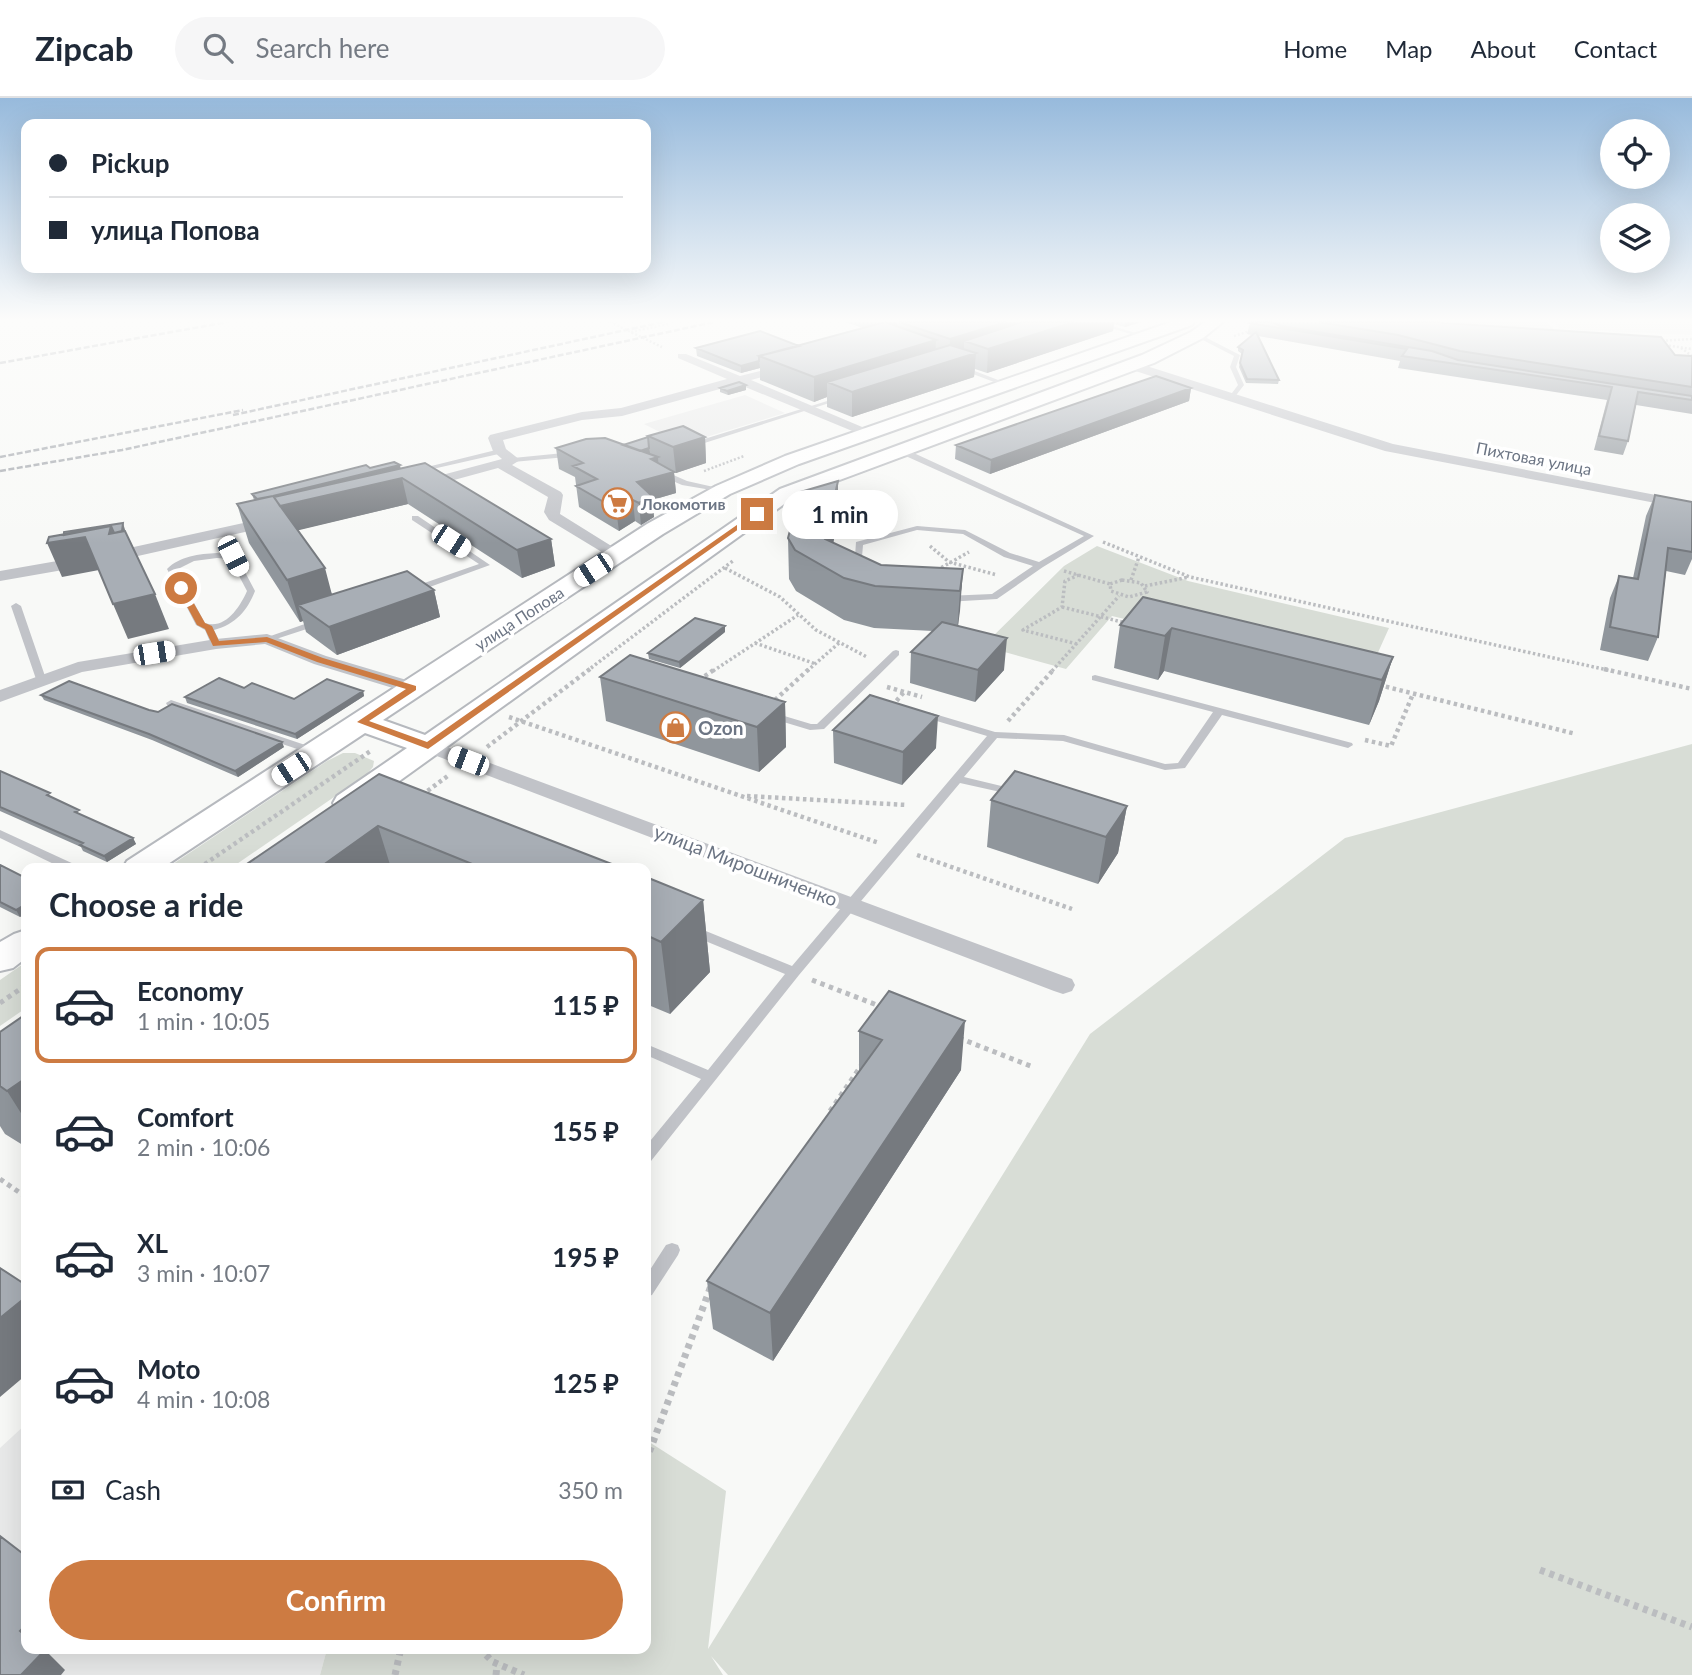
<!DOCTYPE html>
<meta charset="utf-8">
<style>
:root{--surface:#fff;--page:#f6f6f7;--text:#1f2937;--muted:#747a83;--line:#e0e1e3;--accent:#cd7b42}
body{margin:0;font-family:Lato,sans-serif;background:var(--page);color:var(--text);height:100vh;display:flex;flex-direction:column;font-size:26px;white-space:nowrap}
*{box-sizing:border-box;margin:0}
p{font-size:23px;color:var(--muted)}
.icon{flex:none;width:38px;height:38px;fill:none;stroke:currentColor;stroke-width:2;stroke-linecap:round;stroke-linejoin:round}
.map{position:relative;flex:1;overflow:hidden}
.side{position:absolute;left:21px;top:765px;width:630px;height:791px;display:flex;flex-direction:column;background:var(--surface);border-radius:14px;box-shadow:0 7px 28px #0002}
.side>*{flex:none}
.hud{position:absolute;left:21px;top:21px;width:630px;height:154px;border-radius:14px;box-shadow:0 7px 28px #0002;display:grid;align-content:center;height:154px;padding:0 28px;background:var(--surface)}
.tools{position:absolute;left:1600px;top:21px;display:grid;gap:14px}
.tools a{display:grid;place-items:center;width:70px;height:70px;border-radius:50%;background:var(--surface);box-shadow:0 7px 28px #0002;font-size:35px}
.end{position:absolute;width:32px;height:32px;margin:-16px;border:9px solid #cd7b42;background:#fff;box-shadow:0 0 0 4px #fff}
.from{border-radius:50%}
.bubble{position:absolute;height:49px;border-radius:24px;background:var(--surface);box-shadow:0 7px 28px #0002;font-size:23px;font-weight:700;line-height:49px;text-align:center}
.car{position:absolute;width:21px;height:42px;margin:-21px -10px;border-radius:9px;box-shadow:0 0 5px 2px #0007;background:linear-gradient(#fff 24%,#345 0 40%,#fff 0 76%,#345 0 86%,#fff 0)}
.hud b{display:flex;align-items:center;gap:24px;height:66px;font-size:26px}
.hud b+b{border-top:2px solid var(--line)}
.hud i{width:18px;height:18px;background:var(--text)}
ul{padding:0;list-style:none}
li{display:flex;align-items:center;gap:21px;height:116px;margin:0 14px 10px;padding:0 14px;border:4px solid transparent;border-radius:14px}
li div{flex:1}
li b{display:block;font-size:26px}
li em{font-style:normal;font-weight:700}
li.selected{border-color:var(--accent)}
li>.icon{width:63px;height:63px;stroke-width:1.5}
h2{padding:0 28px;font-size:32px;line-height:84px}
.pay{display:flex;align-items:center;gap:18px;height:77px;padding:0 28px;font-size:26px}
.pay p{margin-inline-start:auto}
.cta{display:flex;gap:14px;margin-top:auto;padding:14px 28px}
.cta a{flex:1;height:80px;border-radius:42px;background:var(--accent);color:#fff;font-size:28px;font-weight:700;line-height:80px;text-align:center}
header{display:flex;align-items:center;gap:42px;box-sizing:border-box;height:98px;padding:0 35px;background:var(--surface);border-bottom:2px solid var(--line)}
header strong{font-size:33px}
nav{display:flex;gap:38px;margin-inline-start:auto;font-size:24px}
.search{width:490px;height:63px;background:var(--page);display:flex;align-items:center;gap:18px;box-sizing:border-box;padding:0 24px;border-radius:38px;color:var(--muted);font-size:26px}
.map>svg:first-child{display:block}
</style>
<header>
<strong>Zipcab</strong>
<div class="search"><svg class="icon" aria-label="search" viewBox="0 0 24 24"><circle cx="10" cy="10" r="6"/><path d="M15 15l6 6"/></svg>Search here</div>
<nav><a>Home</a><a>Map</a><a>About</a><a>Contact</a></nav>
</header>
<div class="map">
<svg width="1692" height="1577" viewBox="0 0 1692 1577">
<rect width="100%" height="100%" fill="#f8f9f7"/>
<path fill="#e9eaea" d="M1553,224H1692V237L1560,231Z
M745,297L785,315L683,346L644,326Z
M26,1326V1550L327,1551L320,1577H0V1350Z"/>
<path fill="#d8ddd6" d="M1452,224H1547L1557,234L1471,230Z
M1097,448L1188,483L1389,530L1367,579L1112,518L1066,571L983,548L1064,468Z
M1692,646V1577H728L711,1558L723,1577H320L327,1551L646,1550V1342L726,1393L708,1551L1090,936L1345,740Z
M343,655H355L374,663L373,669L366,677L231,770H167L327,663Z
M26,864V910L0,928V882Z"/>
<g fill="none" stroke-linecap="round" stroke-linejoin="round">
<defs>
<path id="secondary" d="M1171,224H1194L1192,227L799,366L730,396L663,436L383,622L425,637L780,391L1142,257L1191,234L1205,224H1223L1203,240L1154,265L794,399L359,712L348,714L337,712L333,705L337,698L407,650L365,635L162,770H123L127,763L647,426L716,388L785,358Z
M26,832V860L13,870L0,873V844L14,836Z"/>
</defs>
<use href="#secondary" stroke="#b6b9be" stroke-width="4"/>
<path stroke="#bbbdc0" stroke-width="2.5" stroke-dasharray="2 2" stroke-linecap="butt" d="M631,234L668,226
M1234,238L1253,232
M1658,243L1692,241
M1665,247L1692,251
M1681,250L1692,258
M704,373L744,358"/>
<path stroke="#bbbdc0" stroke-width="3.5" stroke-dasharray="2.5 2.5" stroke-linecap="butt" d="M1103,444L1190,479L1612,573
M930,448L949,464L997,477
M725,470L780,499L816,532L867,559
M937,472L969,454
M1064,473L1110,486
M1122,482L1141,485L1147,494L1129,499L1111,493L1110,486Z
M1131,482L1139,459
M1145,488L1189,479
M1062,509L1126,525
M755,545L816,566
M1077,546L1023,532L1062,509L1065,483L1079,477
M587,573L734,462
M713,573L798,517
M807,573L839,545
M1052,573L1119,498"/>
<path stroke="#bbbdc0" stroke-width="4.5" stroke-dasharray="3.5 3.5" stroke-linecap="butt" d="M1604,571L1692,591
M699,582L715,571
M1379,587L1576,636
M887,589L922,599
M775,602L809,571
M892,608L904,594
M509,619L879,745
M1008,623L1054,571
M1365,642L1391,648L1413,596
M487,649L590,571
M422,697L449,677
M747,698L907,707
M917,757L1072,811
M199,770L372,652"/>
<path stroke="#bbbdc0" stroke-width="5" stroke-dasharray="4.5 4.5" stroke-linecap="butt" d="M812,882L882,909
M0,905L26,887
M959,940L1033,969
M830,1013L861,968
M0,1081L26,1099"/>
<path stroke="#bbbdc0" stroke-width="7" stroke-dasharray="5 5" stroke-linecap="butt" d="M646,1363L711,1188
M1540,1472L1692,1529
M479,1550L493,1564L524,1577
M395,1577L401,1550
M496,1577L497,1567"/>
<path fill="#c1c3c8" fill-rule="evenodd" d="M1090,224H1099L1146,238L1141,239Z
M1195,236H1199L1240,257L1236,269L1244,287L1234,300L1229,299L1238,287L1230,269L1234,258L1195,238Z
M959,267L1006,285L1007,286L1002,287L957,270V268Z
M840,299L845,300L692,349L685,347Z
M500,351L504,353L503,355L415,375L411,373Z
M899,351H905L1094,438L1043,469L997,501L946,504L941,501L946,498L992,496L1033,468L1004,459L963,436L917,432L863,447L861,471L854,473L856,444L917,428L965,432L1010,455L1039,464L1084,438L899,355Z
M574,354L578,356L577,358L513,364L509,362L513,360Z
M656,372H662L687,383L727,392L723,394L682,387L656,376Z
M412,418H418L490,467L416,494H410V490L479,466L412,422Z
M217,455L236,457L255,493C247,513 236,526 214,532L221,546L216,549L211,546L205,532L196,527L167,471C180,458 199,456 217,455ZM217,460L230,461L247,493C240,509 225,532 205,525L176,472L194,463Z
M16,505L21,508L46,581L45,583L41,584L36,581L11,508Z
M319,521L322,522V526L270,543L267,544L262,541Z
M896,552L899,553V557L824,631L810,632L767,619L766,617L771,614L811,626H817L893,553Z
M1095,577L1352,645L1353,647L1348,650L1222,617L1185,670L1165,672L1063,643L997,640L964,679L1018,692L1020,694L1018,696L1014,697L960,685L799,877L651,1063L646,1065V1048L701,981L646,957V946L708,972L785,876L686,835L685,832L686,829H696L792,868L987,638L920,618V614H928L995,634L1064,637L1165,666L1178,665L1213,614L1092,582V578Z
M171,602L320,652L321,654L316,657L312,656L167,607L166,605Z
M0,732L76,767L78,770H62L0,740Z
M672,1145L678,1147L680,1152L678,1157L652,1197L646,1199V1178L666,1147Z"/>
<path fill="#c1c3c8" fill-rule="evenodd" d="M678,256H686L740,278L792,265V271L751,282L874,334L867,338L862,337L738,286L622,318L582,322L503,342L506,351L520,362L512,367L561,394L563,397L560,416L621,454L623,457L621,460L615,462L549,422L544,414L548,399L498,370L421,391L414,387L416,384L502,361L493,353L488,340L490,337L582,314L621,310L727,281L678,260Z
M1126,264H1134L1393,346L1692,404V412L1385,353L1126,270Z
M275,418L283,423L280,426L120,462L0,483V473L120,452Z
M267,536L326,558L420,586L422,590L413,596L406,594L314,566L265,546L216,551L82,574L0,604V592L78,564L216,541Z
M428,642L1072,881L1075,887L1072,893L1063,896L1054,893L421,652L418,648L421,644Z"/>
<use href="#secondary" fill="#fff" fill-rule="evenodd"/>
<path stroke="#a3a7ad" stroke-width="2.5" stroke-dasharray="6 2.5" stroke-linecap="butt" d="M0,265L227,224
M233,317L663,224
M0,359L243,312
M0,373L122,352L714,224"/>
<path stroke="#bbbdc0" stroke-width="2.5" stroke-dasharray="2 2" stroke-linecap="butt" d="M610,224L662,249"/>
</g>
<path fill="#90969c" d="M845,224H1141L1125,229L1114,226L1113,233L987,275L975,271L974,279L852,319L827,309V299L814,304L760,282V270L741,275L697,258L696,250L799,248L863,230Z
M1275,224H1439L1675,257L1692,258V316L1636,307L1628,343L1623,357L1594,352L1607,302L1398,270L1400,263L1258,238L1279,282L1278,286L1246,285L1239,269L1242,256L1238,253V249L1252,237L1247,236L1250,225L1275,226Z
M720,290L746,292L728,297L720,294Z
M1191,290L1189,303L990,376L955,361L956,347Z
M648,338L705,339L706,365L676,375H674L676,395L652,402L654,419L641,427L635,423L619,433L579,409L575,379L559,371L556,350L623,347L648,339Z
M370,370L400,371L551,441L555,468L522,480L408,406L297,432L332,496L434,492L440,519L337,557L306,534L303,523L300,524L249,445L237,406L254,402L252,396Z
M1655,397L1692,404V461L1685,477L1666,473L1658,539L1648,563L1600,552L1610,500L1619,478L1633,480L1646,418Z
M838,421L833,445L881,467L963,471L958,528L1004,572L975,604L910,585L911,554L933,533L874,530L844,522L796,493L789,481L788,440Z
M1143,499L1393,559L1379,603L1369,627L1164,573L1158,582L1114,570L1120,527Z
M725,534L680,570L649,561L648,555Z
M600,579L785,604L786,649L759,674L606,623Z
M244,590L294,601L363,593L364,598L297,641L187,605L185,599Z
M41,597L149,612L284,649L238,679L152,642L44,602Z
M833,632L936,650L902,687L834,665Z
M0,673L52,700L81,717L133,740L136,746L107,764L83,753L81,749L0,713Z
M379,676L622,770H241Z
M991,702L1127,708L1118,755L1098,786L987,749Z
M0,767L26,780V814L20,819L0,809Z
M646,779L703,802L710,874L670,916L646,906Z
M26,916V1049L5,1036L0,1028V934Z
M859,933L961,972L773,1263L713,1231L707,1183L859,974Z"/>
<path fill="#767a7f" d="M882,224H897V232L881,237Z
M1006,224H1067L964,243V257L949,261L950,241Z
M1074,224H1114L1113,233L987,275L988,251Z
M1126,224H1141L1125,229Z
M936,242L935,266L827,284V299L814,304V279Z
M976,255L974,279L852,319V294Z
M759,263L760,270L741,275V268Z
M746,287V292L728,297L727,293Z
M1191,290L1189,303L990,376L991,362Z
M705,339L706,365L676,375L673,349Z
M649,350L650,355L636,359L635,355Z
M658,359L659,378L674,374L676,395L652,402L654,419L641,427L637,384L651,361Z
M400,367L401,372L274,403L267,400Z
M402,380L408,406L287,435L279,408Z
M838,383V421L828,471L825,441Z
M633,402L635,423L619,433L616,411Z
M123,425L126,435L109,436L111,428Z
M85,439L99,472L62,479L47,445Z
M551,441L555,468L522,480L517,452Z
M325,470L336,512L298,507L303,523L300,524L287,482Z
M963,471L960,513L957,535L960,493Z
M434,492L440,519L337,557L329,529Z
M155,496L169,531L128,541L113,506Z
M725,528V534L680,570L679,564Z
M1172,530L1164,573L1158,582L1165,538Z
M1007,540L1004,572L975,604L978,572Z
M1393,559L1379,603L1369,627L1382,582Z
M363,593L364,598L297,641L295,636Z
M785,604L786,649L759,674L757,629Z
M938,618L936,650L902,687L903,654Z
M282,644L284,649L238,679L235,673Z
M1127,708L1118,755L1098,786L1106,739Z
M378,728L391,770H319Z
M133,740L136,746L107,764L104,758Z
M703,802L710,874L670,916L661,844Z
M26,806V814L20,819L16,812Z
M965,923L961,972L773,1263L770,1215Z
M26,980V1023L7,993Z
M26,1199V1277L0,1299V1220Z
M26,1527V1539L20,1533Z
M45,1552L65,1572L61,1577H21Z"/>
<path fill="#a8aeb5" stroke="#767a7f" stroke-width="2" d="M885,224L936,242L814,279L759,258Z
M899,224H1006L950,241Z
M1022,224H1074L988,251L964,243Z
M1252,224H1271L1281,228L1432,253L1458,262L1692,298V302L1638,294L1628,343L1599,338L1612,289L1402,258L1407,251L1250,225Z
M1319,224H1439L1443,225L1661,239L1675,257L1692,258V289L1460,253L1398,237Z
M760,233L799,248L759,258V263L741,268L696,250Z
M1256,234L1279,282L1247,281L1240,265L1243,252L1238,249Z
M950,247L976,255L852,294L827,284Z
M1156,278L1191,290L991,362L956,347Z
M739,284L746,287L727,293L720,290Z
M683,328L705,339L673,349L648,338Z
M648,339L649,350L640,353L623,347Z
M605,340L658,359L651,361L674,374L637,384L652,398L639,405L633,402L616,411L576,388L597,381L573,368L583,365L556,350L586,341Z
M394,364L400,367L273,398L257,401L252,396L366,367L370,370Z
M425,365L551,441L517,452L402,380L280,408L274,399Z
M838,383L825,441L881,467L963,471L960,493L875,488L844,480L795,452L788,440L800,394Z
M1655,397L1692,404V454L1668,450L1658,539L1610,529L1619,478L1638,481Z
M273,398L325,470L287,482L237,406Z
M123,425L122,433L114,435L111,428L64,437V434Z
M111,428L109,436L125,433L155,496L113,506L85,439L47,445L49,439Z
M407,473L434,492L329,529L298,507Z
M1143,499L1393,559L1382,582L1172,530L1165,538L1120,527Z
M695,520L725,528L679,564L648,555Z
M942,524L1007,540L978,572L911,554Z
M630,557L785,604L757,629L600,579Z
M219,580L244,590L252,585L294,601L327,581L363,593L295,636L185,599Z
M69,583L149,612L158,614L172,606L282,644L235,673L149,636L41,597Z
M870,597L938,618L903,654L833,632Z
M0,673L50,695L47,697L79,712L75,714L133,740L104,758L80,747L83,745L0,709Z
M1015,673L1127,708L1106,739L991,702Z
M379,676L622,770H482L378,728L319,770H241Z
M0,767L26,780V806L16,812L0,804Z
M646,779L703,802L661,844L646,837Z
M889,893L965,923L770,1215L707,1183L882,942L859,933Z
M26,916V980L7,993L0,988V934Z
M0,1170L26,1187V1199L0,1220Z
M0,1438L26,1458V1527L20,1533L26,1538V1550H43L45,1552L21,1577H0Z"/>
<linearGradient id="sky" x2="0" y2="1"><stop stop-color="#97badc"/><stop offset="0.5" stop-color="#fcfcfb"/><stop offset="1" stop-color="#fcfcfb" stop-opacity="0"/></linearGradient>
<rect width="1692" height="445" fill="url(#sky)"/>
<path fill="#cd7b42" d="M754,415L760,416L428,651L357,624L406,591L317,564L266,544L213,548L205,531L197,527L177,490L184,488L205,525L212,528L219,543L267,539L323,560L416,588V592L369,623L427,644Z"/>
<defs>
<symbol id="supermarket-ring" viewBox="-11 -11 22 22"><circle r="9.5" fill="#fff" stroke="#cd7b42" stroke-width="1.5"/><path d="M-6-5.5h2.5l.6 2H6L4.5 2H-2.5L-4.4-4H-6ZM-1.5 3.2a1.3 1.3 0 1 0 .1 0ZM3 3.2a1.3 1.3 0 1 0 .1 0Z" fill="#cd7b42"/></symbol>
<symbol id="shop-ring" viewBox="-11 -11 22 22"><circle r="9.5" fill="#fff" stroke="#cd7b42" stroke-width="1.5"/><path d="M-5-2.5h2.3a2.7 3.5 0 0 1 5.4 0H5L5.5 6h-11ZM-1.5-2.5h3a1.5 2.3 0 0 0-3 0Z" fill="#cd7b42"/></symbol>
</defs>
<g fill-rule="evenodd">
<use href="#supermarket-ring" x="600" y="388" width="35" height="35"/>
<use href="#shop-ring" x="658" y="612" width="35" height="35"/>
</g>
<g text-anchor="middle" dominant-baseline="central" stroke-width="7" stroke-linejoin="round" paint-order="stroke">
<g font-size="16" fill="#6c7584" stroke="#fff">
<text transform="translate(1534 360) rotate(11)">Пихтовая улица</text>
<text transform="translate(519 520) rotate(-33)">улица Попова</text>
</g>
<g font-size="16" font-weight="bold" fill="#6c7584" stroke="#fff" text-anchor="start">
<text x="641" y="405">Локомотив</text>
</g>
<g font-size="19" font-weight="bold" fill="#6c7584" stroke="#fff" text-anchor="start">
<text x="698" y="629">Ozon</text>
</g>
<g font-size="19" fill="#6c7584" stroke="#fff">
<text transform="translate(746 767) rotate(21)">улица Мирошниченко</text>
</g>
</g>
</svg>
<div class="tools">
<a><svg class="icon" aria-label="locate" viewBox="0 0 24 24"><circle cx="12" cy="12" r="6"/><path d="M12 2v4M12 18v4M2 12h4M18 12h4"/></svg></a>
<a><svg class="icon" aria-label="layers" viewBox="0 0 24 24"><path d="M12 4l9 5-9 5-9-5zM3 14l9 5 9-5"/></svg></a>
</div>
<i class="end from" style="left:181px;top:490px"></i>
<i class="end" style="left:757px;top:416px"></i>
<div class="bubble" style="left:782px;top:392px;width:116px">1 min</div>
<i class="car" style="left:451px;top:443px;rotate:123deg"></i>
<i class="car" style="left:233px;top:458px;rotate:153deg"></i>
<i class="car" style="left:593px;top:472px;rotate:237deg"></i>
<i class="car" style="left:154px;top:555px;rotate:81deg"></i>
<i class="car" style="left:468px;top:663px;rotate:291deg"></i>
<i class="car" style="left:291px;top:671px;rotate:237deg"></i>
<div class="hud">
<b><i class="from"></i>Pickup</b>
<b><i></i>улица Попова</b>
</div>
<section class="side">
<h2>Choose a ride</h2>
<ul>
<li class="selected"><svg class="icon" aria-label="car" viewBox="0 0 24 24"><path d="M5 17H2v-5l4-1 3-4h7l3 4 3 1v5h-3M9 17h6M6 11h13"/><circle cx="7" cy="17" r="2"/><circle cx="17" cy="17" r="2"/></svg><div><b>Economy</b><p>1 min · 10:05</p></div><em>115 ₽</em></li>
<li><svg class="icon" aria-label="car" viewBox="0 0 24 24"><path d="M5 17H2v-5l4-1 3-4h7l3 4 3 1v5h-3M9 17h6M6 11h13"/><circle cx="7" cy="17" r="2"/><circle cx="17" cy="17" r="2"/></svg><div><b>Comfort</b><p>2 min · 10:06</p></div><em>155 ₽</em></li>
<li><svg class="icon" aria-label="car" viewBox="0 0 24 24"><path d="M5 17H2v-5l4-1 3-4h7l3 4 3 1v5h-3M9 17h6M6 11h13"/><circle cx="7" cy="17" r="2"/><circle cx="17" cy="17" r="2"/></svg><div><b>XL</b><p>3 min · 10:07</p></div><em>195 ₽</em></li>
<li><svg class="icon" aria-label="car" viewBox="0 0 24 24"><path d="M5 17H2v-5l4-1 3-4h7l3 4 3 1v5h-3M9 17h6M6 11h13"/><circle cx="7" cy="17" r="2"/><circle cx="17" cy="17" r="2"/></svg><div><b>Moto</b><p>4 min · 10:08</p></div><em>125 ₽</em></li>
</ul>
<div class="pay"><svg class="icon" aria-label="cash" viewBox="0 0 24 24"><path d="M3 7h18v10H3z"/><circle cx="12" cy="12" r="2"/></svg>Cash<p>350 m</p></div>
<div class="cta"><a>Confirm</a></div>
</section>
</div>
